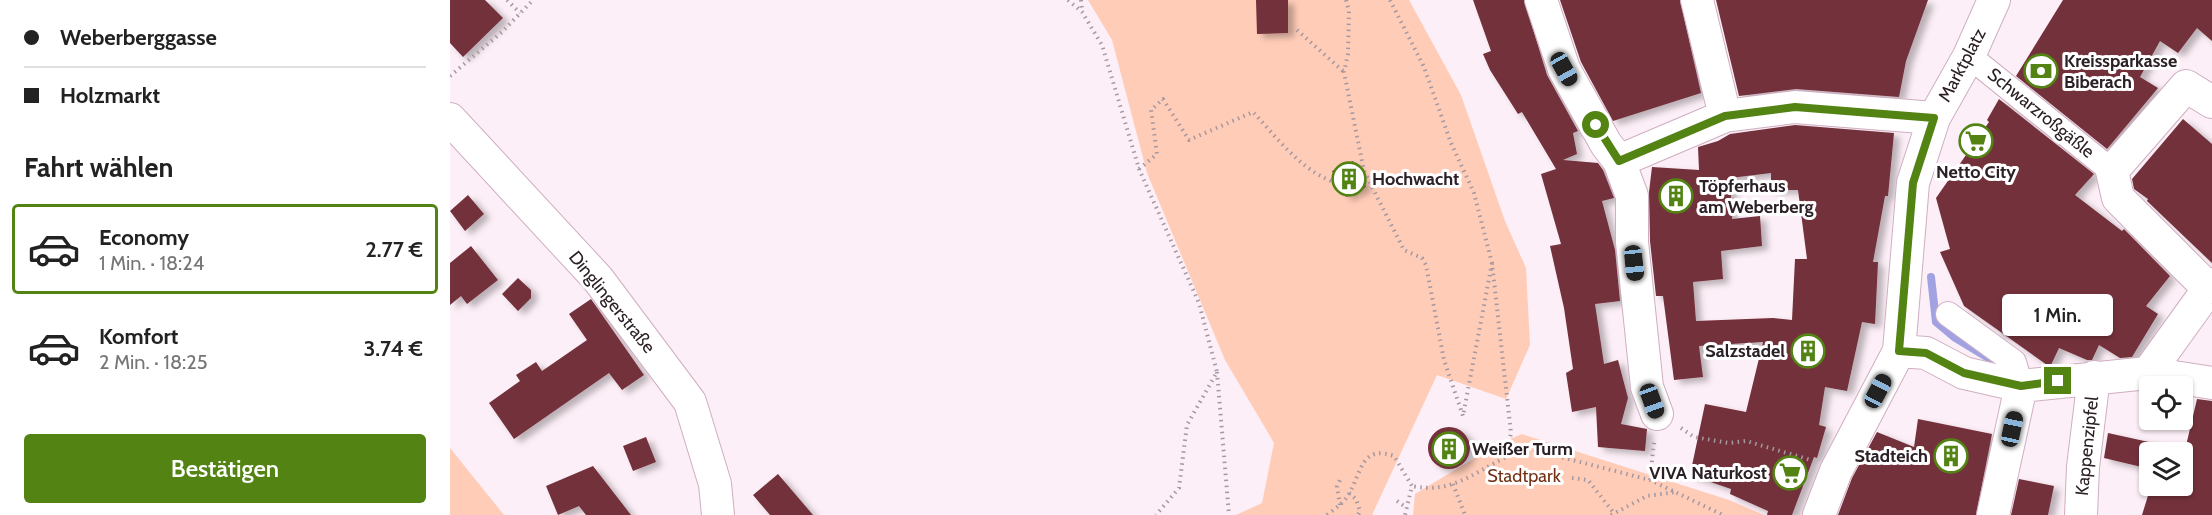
<!DOCTYPE html>
<html lang="de">
<meta charset="utf-8">
<style>
:root{--surface:#fff;--page:#f2f2f2;--text:#222;--muted:#767676;--line:#e0e0e0;--accent:#528313}
body{margin:0;font-family:Cabin,sans-serif;background:var(--page);color:var(--text);height:100vh;display:flex;flex-direction:column;font-size:22px;white-space:nowrap}
*{box-sizing:border-box;margin:0}
p{font-size:20px;color:var(--muted)}
.icon{flex:none;width:33px;height:33px;fill:none;stroke:currentColor;stroke-width:2;stroke-linecap:round;stroke-linejoin:round}
.map{position:relative;flex:1;overflow:hidden}
.sheet{display:flex;flex-direction:column;background:var(--surface);width:450px}
.sheet>*{flex:none}
.top-card{display:grid;align-content:center;height:132px;padding:0 24px;background:var(--surface)}
.fabs{position:absolute;left:1689px;top:376px;display:grid;gap:12px}
.fabs a{display:grid;place-items:center;width:54px;height:54px;border-radius:6px;background:var(--surface);box-shadow:0 2px 4px #0004;font-size:30px}
.end{position:absolute;width:27px;height:27px;margin:-14px;border:8px solid #528313;background:#fff;box-shadow:0 0 0 3px #fff}
.from{border-radius:50%}
.bubble{position:absolute;height:42px;border-radius:6px;background:var(--surface);box-shadow:0 2px 4px #0004;font-size:20px;font-weight:600;line-height:42px;text-align:center}
.car{position:absolute;width:18px;height:36px;margin:-18px -9px;border-radius:8px;box-shadow:0 0 4px 2px #0007;background:linear-gradient(#222 24%,#8ab4d8 0 40%,#222 0 76%,#8ab4d8 0 86%,#222 0)}
.top-card b{display:flex;align-items:center;gap:21px;height:57px;font-size:22px}
.top-card b+b{border-top:2px solid var(--line)}
.top-card i{width:15px;height:15px;background:var(--text)}
ul{padding:0;list-style:none}
li{display:flex;align-items:center;gap:18px;height:90px;margin:0 12px 9px;padding:0 12px;border:3px solid transparent;border-radius:6px}
li div{flex:1}
li b{display:block;font-size:22px}
li em{font-style:normal;font-weight:600}
li.on{border-color:var(--accent)}
li>.icon{width:54px;height:54px;stroke-width:1.5}
h2{padding:0 24px;font-size:27px;line-height:72px}
.button{display:flex;gap:12px;margin-top:auto;padding:12px 24px}
.button a{flex:1;height:69px;border-radius:6px;background:var(--accent);color:#fff;font-size:24px;font-weight:600;line-height:69px;text-align:center}
main{display:flex;flex:1;min-height:0}
.map>svg:first-child{display:block}
</style>
<main>
<section class="sheet">
<div class="top-card">
<b><i class="from"></i>Weberberggasse</b>
<b><i></i>Holzmarkt</b>
</div>
<h2>Fahrt wählen</h2>
<ul>
<li class="on"><svg class="icon" aria-label="car" viewBox="0 0 24 24"><path d="M5 17H2v-5l4-1 3-4h7l3 4 3 1v5h-3M9 17h6M6 11h13"/><circle cx="7" cy="17" r="2"/><circle cx="17" cy="17" r="2"/></svg><div><b>Economy</b><p>1 Min. · 18:24</p></div><em>2.77 €</em></li>
<li><svg class="icon" aria-label="car" viewBox="0 0 24 24"><path d="M5 17H2v-5l4-1 3-4h7l3 4 3 1v5h-3M9 17h6M6 11h13"/><circle cx="7" cy="17" r="2"/><circle cx="17" cy="17" r="2"/></svg><div><b>Komfort</b><p>2 Min. · 18:25</p></div><em>3.74 €</em></li>
</ul>
<div class="button"><a>Bestätigen</a></div>
</section>
<div class="map">
<svg width="1762" height="515" viewBox="0 0 1762 515">
<defs>
<filter id="shadow"><feDropShadow dx="6" dy="4" stdDeviation="3" flood-color="#0004"/></filter>
</defs>
<rect width="100%" height="100%" fill="#fdeff7"/>
<path fill="#ffccb8" d="M638,0H959L1011,95L1055,221L1076,268L1080,345L1056,399L987,375L922,515H786L812,503L824,443L775,360L697,173L662,40Z
M1072,434L1279,500L1314,515H963L965,494L1048,444Z
M0,448L54,515H0Z"/>
<g fill="none" stroke-linecap="round" stroke-linejoin="round">
<path stroke="#a2a2e3" stroke-width="8" d="M1481,277L1486,322L1504,337L1545,362"/>
</g>
<path fill="#73303b" fill-rule="evenodd" filter="url(#shadow)" d="M0,0H35L53,18L13,57L0,43Z
M806,0H838V33L807,34Z
M1023,0H1074L1097,75L1128,131L1123,133L1127,154L1113,160L1148,163L1153,170L1164,198L1152,201L1165,250L1170,301L1145,304L1154,364L1168,360L1178,398L1171,424L1197,429L1195,451L1148,447L1146,407L1122,412L1116,373L1123,369L1114,308L1100,246L1111,244L1091,174L1106,169L1072,112L1068,114L1040,70L1033,54L1041,51Z
M1110,0H1230L1251,93L1163,121L1131,62Z
M1266,0H1478L1456,61L1449,97L1346,89L1289,96Z
M1613,0H1762V41L1747,28L1728,53L1710,41L1690,77L1708,88L1657,149L1566,76Z
M1549,99L1644,174L1625,195L1672,231L1674,229L1720,276L1696,306L1708,314L1682,357L1670,358L1649,345L1642,360H1637L1609,348L1601,365H1597L1514,306L1490,252L1500,249L1486,198L1539,122L1537,120Z
M1733,119L1762,144V263L1697,201L1698,199L1684,189L1682,179Z
M1345,125L1444,133L1438,196H1435L1423,262H1428L1425,324L1412,322L1397,391L1375,387L1369,425L1376,427L1367,458L1364,457L1342,515H1317L1318,511L1280,494L1281,489L1240,475L1255,404L1296,412L1313,342L1249,346L1253,377L1224,380L1213,296H1206L1200,241L1199,192L1202,167L1249,170L1248,147L1268,141L1280,134ZM1321,173V190H1348L1357,259H1345L1342,320L1323,318L1246,321L1243,282L1273,279L1271,251L1312,246L1310,216L1282,219L1280,178Z
M903,161L916,187L896,197L882,171Z
M18,195L34,214L15,231L0,211Z
M21,246L48,280L17,304L11,296L0,305V263Z
M68,278L81,290V298L68,311L52,294Z
M141,299L194,375L172,390L159,373L64,439L39,403L70,381L66,375L86,362L92,371L137,340L119,314Z
M1747,399L1762,401V515H1692L1701,486H1732V453H1700V469L1654,458L1658,433L1735,450Z
M1468,419L1542,434L1526,515H1388L1402,478L1427,432L1464,447Z
M978 448a21 21 0 1 1 42 0a21 21 0 1 1-42 0Z
M196,437L206,462L183,471L173,446Z
M143,466L181,515H136L129,506L108,515L96,486Z
M328,474L363,515H320L303,495Z
M1569,479L1604,486L1598,515H1561Z"/>
<g fill="none" stroke-linecap="round" stroke-linejoin="round">
<defs>
<path id="pedestrian" d="M1519,56L1662,171
M1498,314L1564,362L1571,386"/>
<path id="minor" d="M1091,0L1114,69L1156,144L1169,161L1182,196V242L1197,387L1207,414
M1247,0L1275,116
M0,119L148,279L240,402L265,484L268,515
M1169,161L1275,116L1345,107L1484,118
M1758,288L1668,198L1662,171L1736,86L1762,102
M1449,351L1476,353L1514,373L1571,386L1698,373L1762,383
M1698,373L1762,284
M1369,515L1386,471L1449,351L1463,183L1484,118L1519,56L1544,0
M1543,515L1571,386
M1631,515L1633,467L1644,377"/>
</defs>
<use href="#pedestrian" stroke="#cfaec1" stroke-width="26"/>
<use href="#minor" stroke="#cfaec1" stroke-width="34"/>
<path stroke="#a598a0" stroke-width="4" stroke-dasharray="1.5 4.5" stroke-linecap="butt" d="M57,0L70,13
M618,0L632,12L652,45L689,169L749,303L767,372L737,425L729,488L706,515
M631,0L632,11
M896,0L899,11L898,54L894,72L914,171L954,250L972,258L976,265L994,360L1013,416L1042,263
M940,0L974,67L1001,143L1024,193L1042,263L1061,433L1056,457C1022,474 1001,494 962,486
M847,30L893,71
M0,76L52,32L83,0
M689,169L707,154L701,110L713,99L739,140L803,112C828,139 853,173 889,184
M767,372L779,515
M1231,428L1244,437L1279,443L1296,441L1361,460
M1060,444L1200,480L1273,515
M1122,478L1138,480L1163,512
M1200,480L1204,442
M1003,484L1015,515
M899,493L906,499L910,511L908,515
M947,501L957,508
M890,505L887,487L890,480
M877,515C886,508 895,502 900,492C912,470 912,445 944,456L962,486L955,515
M1161,515L1197,496L1226,492"/>
<use href="#pedestrian" stroke="#fff" stroke-width="24"/>
<use href="#minor" stroke="#fff" stroke-width="32"/>
</g>
<g fill="none" stroke-linecap="round" stroke-linejoin="round">
<path stroke="#528313" stroke-width="8" d="M1146,125L1169,161L1275,116L1345,107L1484,118L1463,183L1449,351L1476,353L1514,373L1571,386L1608,381"/>
</g>
<defs>
<symbol id="bank-ring" viewBox="-11 -11 22 22"><circle r="9.5" fill="#fff" stroke="#528313" stroke-width="1.5"/><path d="M-6-4H6V4H-6ZM0-2.3a2.3 2.3 0 1 0 0 4.6a2.3 2.3 0 1 0 0-4.6Z" fill="#528313"/></symbol>
<symbol id="supermarket-ring" viewBox="-11 -11 22 22"><circle r="9.5" fill="#fff" stroke="#528313" stroke-width="1.5"/><path d="M-6-5.5h2.5l.6 2H6L4.5 2H-2.5L-4.4-4H-6ZM-1.5 3.2a1.3 1.3 0 1 0 .1 0ZM3 3.2a1.3 1.3 0 1 0 .1 0Z" fill="#528313"/></symbol>
<symbol id="building-ring" viewBox="-11 -11 22 22"><circle r="9.5" fill="#fff" stroke="#528313" stroke-width="1.5"/><path d="M-4-6H4V6H1V3H-1V6H-4ZM-2.5-4.3h1.7v1.8h-1.7ZM.8-4.3h1.7v1.8H.8ZM-2.5-1h1.7V.8h-1.7ZM.8-1h1.7V.8H.8Z" fill="#528313"/></symbol>
</defs>
<g fill-rule="evenodd">
<use href="#bank-ring" x="1572" y="52" width="38" height="38"/>
<use href="#supermarket-ring" x="1507" y="122" width="38" height="38"/>
<use href="#building-ring" x="880" y="160" width="38" height="38"/>
<use href="#building-ring" x="1207" y="177" width="38" height="38"/>
<use href="#building-ring" x="1339" y="332" width="38" height="38"/>
<use href="#building-ring" x="980" y="430" width="38" height="38"/>
<use href="#building-ring" x="1482" y="437" width="38" height="38"/>
<use href="#supermarket-ring" x="1321" y="454" width="38" height="38"/>
</g>
<g text-anchor="middle" dominant-baseline="central" stroke-width="6" stroke-linejoin="round" paint-order="stroke">
<g font-size="18" font-weight="bold" fill="#2c2027" stroke="#fff" text-anchor="start">
<text x="1614" y="61">Kreissparkasse<tspan x="1614" dy="21">Biberach</tspan></text>
<text x="1526" y="172" text-anchor="middle">Netto City</text>
<text x="922" y="179">Hochwacht</text>
<text x="1249" y="186">Töpferhaus<tspan x="1249" dy="21">am Weberberg</tspan></text>
<text x="1335" y="351" text-anchor="end">Salzstadel</text>
<text x="1022" y="449">Weißer Turm</text>
<text x="1478" y="456" text-anchor="end">Stadteich</text>
<text x="1317" y="473" text-anchor="end">VIVA Naturkost</text>
</g>
<g font-size="18" fill="#2c2027" stroke="#fff">
<text transform="translate(1512 65) rotate(-62)">Marktplatz</text>
<text transform="translate(1591 113) rotate(39)">Schwarzroßgäßle</text>
<text transform="translate(162 302) rotate(51)">Dinglingerstraße</text>
<text transform="translate(1637 446) rotate(-84)">Kappenzipfel</text>
</g>
<g font-size="18" fill="#723115" stroke="#fff">
<text x="1074" y="476">Stadtpark</text>
</g>
</g>
</svg>
<div class="fabs">
<a><svg class="icon" aria-label="locate" viewBox="0 0 24 24"><circle cx="12" cy="12" r="6"/><path d="M12 2v4M12 18v4M2 12h4M18 12h4"/></svg></a>
<a><svg class="icon" aria-label="layers" viewBox="0 0 24 24"><path d="M12 4l9 5-9 5-9-5zM3 14l9 5 9-5"/></svg></a>
</div>
<i class="end from" style="left:1146px;top:125px"></i>
<i class="end" style="left:1608px;top:381px"></i>
<div class="bubble" style="left:1552px;top:294px;width:111px">1 Min.</div>
<i class="car" style="left:1114px;top:69px;rotate:151deg"></i>
<i class="car" style="left:1184px;top:263px;rotate:174deg"></i>
<i class="car" style="left:1428px;top:391px;rotate:28deg"></i>
<i class="car" style="left:1202px;top:401px;rotate:160deg"></i>
<i class="car" style="left:1562px;top:429px;rotate:12deg"></i>
</div>
</main>
